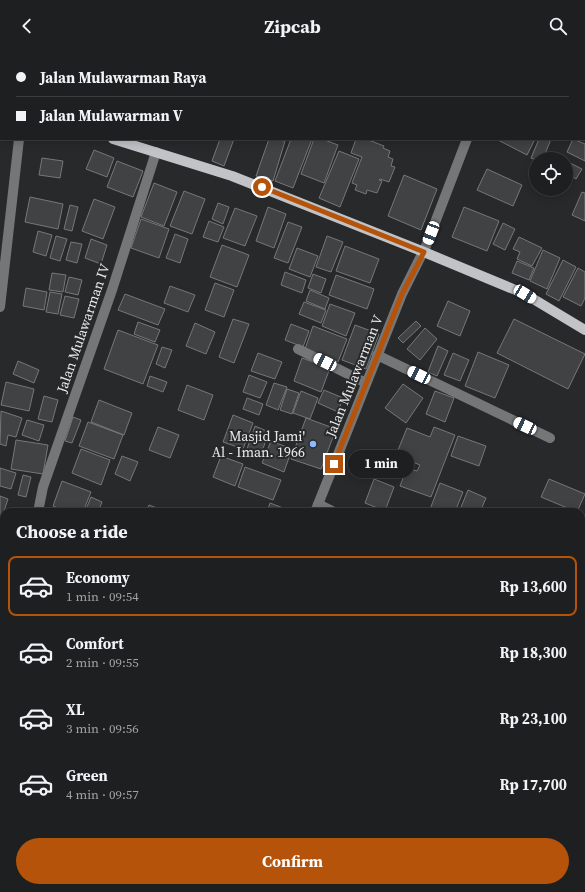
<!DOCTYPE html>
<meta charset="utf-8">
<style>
:root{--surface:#1e1f20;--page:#2b2c2d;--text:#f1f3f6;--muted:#a1a2a5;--line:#3c3d3e;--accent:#b45309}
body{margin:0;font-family:"Source Serif 4",serif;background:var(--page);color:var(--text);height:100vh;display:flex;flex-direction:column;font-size:15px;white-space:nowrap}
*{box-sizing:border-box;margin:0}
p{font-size:13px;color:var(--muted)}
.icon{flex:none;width:22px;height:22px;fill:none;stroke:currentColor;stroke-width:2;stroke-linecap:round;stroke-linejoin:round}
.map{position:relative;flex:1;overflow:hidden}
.side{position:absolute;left:0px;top:456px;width:585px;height:384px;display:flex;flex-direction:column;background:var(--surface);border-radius:12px 12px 0 0;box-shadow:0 2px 10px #0003,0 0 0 1px var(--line)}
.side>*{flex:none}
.hud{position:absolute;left:0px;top:0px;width:585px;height:88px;box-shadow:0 2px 10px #0003,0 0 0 1px var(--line);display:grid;align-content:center;height:88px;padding:0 16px;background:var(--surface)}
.controls{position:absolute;left:529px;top:100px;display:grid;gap:8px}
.controls a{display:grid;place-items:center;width:44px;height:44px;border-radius:50%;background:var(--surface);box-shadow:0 2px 10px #0003,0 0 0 1px var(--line);font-size:20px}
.end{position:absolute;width:18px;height:18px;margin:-9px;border:5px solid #b45309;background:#fff;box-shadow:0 0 0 2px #fff}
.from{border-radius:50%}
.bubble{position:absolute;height:28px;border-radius:14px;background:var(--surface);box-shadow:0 2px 10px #0003,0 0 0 1px var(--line);font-size:13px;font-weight:700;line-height:28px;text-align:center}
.car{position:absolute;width:12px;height:24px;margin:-12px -6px;border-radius:5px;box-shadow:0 0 3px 1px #0007;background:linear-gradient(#fff 24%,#345 0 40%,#fff 0 76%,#345 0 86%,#fff 0)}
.hud b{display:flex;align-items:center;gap:14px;height:38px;font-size:15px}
.hud b+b{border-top:1px solid var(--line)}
.hud i{width:10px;height:10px;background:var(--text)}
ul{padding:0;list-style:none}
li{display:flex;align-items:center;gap:12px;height:60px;margin:0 8px 6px;padding:0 8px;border:2px solid transparent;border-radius:8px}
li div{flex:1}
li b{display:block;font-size:15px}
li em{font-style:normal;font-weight:700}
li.current{border-color:var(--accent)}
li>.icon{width:36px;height:36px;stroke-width:1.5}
h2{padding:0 16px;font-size:18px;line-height:48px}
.button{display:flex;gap:8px;margin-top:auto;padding:8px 16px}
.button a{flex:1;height:46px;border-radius:24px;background:var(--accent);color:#fff;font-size:16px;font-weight:700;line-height:46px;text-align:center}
header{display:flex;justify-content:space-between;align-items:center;height:52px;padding:0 16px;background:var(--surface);font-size:18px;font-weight:700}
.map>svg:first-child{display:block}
</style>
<header><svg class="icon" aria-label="back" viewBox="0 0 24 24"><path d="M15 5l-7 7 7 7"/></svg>Zipcab<svg class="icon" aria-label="search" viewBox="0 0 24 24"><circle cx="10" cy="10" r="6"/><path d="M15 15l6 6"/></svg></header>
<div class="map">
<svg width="585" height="840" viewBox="0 0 585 840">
<rect width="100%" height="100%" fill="#28292b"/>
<path fill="#1e4982" d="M0,758L4,760V836H100L98,840H0Z"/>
<path fill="#404244" stroke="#757779" d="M220,87H234L224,114L212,109Z
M269,87L285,89L273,129L256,124Z
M291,87H312L293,136L275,129Z
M314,87H322L338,93L324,131L301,122Z
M356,87H366L384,94L383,96L390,99L388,105L393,107L391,114L395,115L389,130L380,127L379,128L382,129L377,141L367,138L366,142L355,138L357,133L352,131L362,105L351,101Z
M496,87H535L527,103Z
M539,87H551L543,107L536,108L531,106Z
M573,87L585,92V109L567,100Z
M94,98L114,106L107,125L86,117Z
M339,99L359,107L340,155L319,146Z
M42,106L63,109L60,126L39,123Z
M117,109L143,119L133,145L107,135Z
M566,109L582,117L576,127L566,121Z
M487,117L522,133L513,154L477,138Z
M404,123L437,137L421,178L388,164Z
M154,131L177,140L164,174L141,165Z
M184,139L205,147L192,182L170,174Z
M582,140L585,141V169L572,163Z
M30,145L63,152L58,177L25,170Z
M94,147L115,155L103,187L82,179Z
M218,151L229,155L223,172L212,167Z
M70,153L78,155L72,179L64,177Z
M268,155L286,162L274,196L256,189Z
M464,155L499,169L487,199L452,185Z
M235,156L257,164L245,194L223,186Z
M141,167L169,177L159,206L131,196Z
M209,169L224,175L218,190L203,185Z
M288,170L302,175L288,211L274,206Z
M503,171L515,177L505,198L493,192Z
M38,179L52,183L46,204L33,200Z
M175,182L188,187L180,211L166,206Z
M56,184L67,187L60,209L50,206Z
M327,184L343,190L331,220L316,215Z
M519,185L542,196L532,214L517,207L520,200L513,197Z
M91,187L107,193L101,212L85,206Z
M71,190L82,192L77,211L66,208Z
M222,193L249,203L237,235L210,225Z
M345,194L379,207L370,231L336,219Z
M297,196L318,204L310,225L289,217Z
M543,198L560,206L547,237L530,229Z
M563,208L576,215L559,249L546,242Z
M517,209L534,216L529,228L512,221Z
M578,216L585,220V246L581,254L563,245Z
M285,220L306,228L302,241L281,233Z
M52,221L66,223L63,240L49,238Z
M313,222L326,227L321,241L308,236Z
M336,223L374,237L367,257L329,243Z
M69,225L82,228L78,243L65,240Z
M215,231L234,238L224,265L205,258Z
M170,234L195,243L188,260L164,251Z
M26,236L47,240L44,258L23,254Z
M310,238L329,246L325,257L306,249Z
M50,240L62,242L58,262L46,260Z
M125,242L165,257L158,273L118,258Z
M65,244L79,247L74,266L60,263Z
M448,249L470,259L460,284L437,274Z
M304,250L326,258L321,271L299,262Z
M330,252L355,261L346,284L322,274Z
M233,267L249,272L234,311L219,305Z
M514,267L585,302L568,337L497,301Z
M416,269L421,274L403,291L398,286Z
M138,270L160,278L155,290L134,282Z
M195,271L215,280L206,302L186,294Z
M291,272L309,279L303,295L285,288Z
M355,273L379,282L366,317L342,308Z
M313,274L347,287L338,310L305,297Z
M425,276L437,287L420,308L407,297Z
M118,278L158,293L143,332L104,317Z
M438,294L448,299L437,324L428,320Z
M162,295L172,298L165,316L156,312Z
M478,300L509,313L495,346L465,334Z
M258,301L282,310L275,327L251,319Z
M453,301L469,308L460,329L444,323Z
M302,306L330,316L321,340L294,329Z
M18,309L39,318L34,331L13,322Z
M249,323L267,330L260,346L243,340Z
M150,324L167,330L163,340L147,334Z
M6,330L34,337L29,359L1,353Z
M274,331L287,335L278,358L266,353Z
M403,332L423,346L406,371L385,356Z
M187,333L213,343L204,368L178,358Z
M287,337L299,341L292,362L280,358Z
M324,338L343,346L338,360L318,351Z
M301,339L318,346L310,367L293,361Z
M435,339L454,346L445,370L426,362Z
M44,344L58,348L52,370L38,367Z
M247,346L263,352L259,363L243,357Z
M99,348L132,361L124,383L91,370Z
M1,359L22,366L16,385L8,383L6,394L0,392Z
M233,363L253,371L243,397L223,390Z
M73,365L81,368L72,391L65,389Z
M306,366L336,377L321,417L291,407Z
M27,368L44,373L39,389L22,383Z
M88,370L123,383L114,407L79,394Z
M255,374L269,380L261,402L247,397Z
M158,375L179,383L170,406L149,398Z
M434,375L455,383L431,445L400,434L407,416L417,419L420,413L396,403L407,376L430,385Z
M458,384L486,394L479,414L451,404Z
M16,388L48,393L43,422L11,417Z
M271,389L292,397L284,420L262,411Z
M81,397L110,408L101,433L72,421Z
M122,404L138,410L130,429L115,422Z
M221,404L243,412L235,434L213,425Z
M245,415L281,428L273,448L238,435Z
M0,416L16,421L11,437L0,434Z
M23,423L31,425L26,445L18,443Z
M374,427L394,435L385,459L365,451Z
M549,427L585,442L577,460L541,445Z
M62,429L91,440L83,460H69L53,454Z
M440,431L463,440L455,460H429Z
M468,438L486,446L480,460H459Z
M0,444L8,447L2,465L0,464Z
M91,445L102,450L98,460H85Z
M270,451L291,459V460H267Z
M149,453L165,459V460H146Z
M581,562L585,563V583L581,582Z
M0,579L4,580L2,600H0Z
M581,585L585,586V604L581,602Z
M4,655V674L0,672V664Z
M0,686L4,688V707L0,717Z
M129,836H145L143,840H126Z
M287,836H301L299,840H286Z
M311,836H336L334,840H309Z
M413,836H428L425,840H411Z
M431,836H445L442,840H429Z
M474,836H504L502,840H472Z"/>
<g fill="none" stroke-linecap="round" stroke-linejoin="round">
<path stroke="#757677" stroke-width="10" d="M408,0L410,1
M236,1L237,0
M496,1V0
M0,255L19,87
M298,297L366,331
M377,303L550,386
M318,452L334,460
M38,460L43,435L112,238L156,100
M315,460L402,242L426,194L467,87
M0,477L4,478
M581,553H585
M0,727L4,718
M581,744L585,734
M0,752L4,754
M234,836L241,840
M110,840L113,836
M392,840L395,836
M540,840L542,836"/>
<path stroke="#c2c3c6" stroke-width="10" d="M0,52H1
M113,87L232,124L424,200L525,242L585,278"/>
</g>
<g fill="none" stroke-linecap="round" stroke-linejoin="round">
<path stroke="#b45309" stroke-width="5" d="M262,135L424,200L402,242L334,412"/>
</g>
<circle fill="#8abafc" stroke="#28292b" stroke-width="1.5" cx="313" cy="392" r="4"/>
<g text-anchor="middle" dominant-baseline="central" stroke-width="4" stroke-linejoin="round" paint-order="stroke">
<g font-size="14" fill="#eaebed" stroke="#28292b">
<text transform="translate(83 276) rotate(-71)">Jalan Mulawarman IV</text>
<text transform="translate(354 324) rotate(-68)">Jalan Mulawarman V</text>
</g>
<g font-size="14" fill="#eaebed" stroke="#28292b" text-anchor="end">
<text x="305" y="384">Masjid Jami'<tspan x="305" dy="16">Al - Iman. 1966</tspan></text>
</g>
</g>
</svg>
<div class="controls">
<a><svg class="icon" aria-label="locate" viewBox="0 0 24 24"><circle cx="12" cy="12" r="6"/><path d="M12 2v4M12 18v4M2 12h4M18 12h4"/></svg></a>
</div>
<i class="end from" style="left:262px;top:135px"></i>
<i class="end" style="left:334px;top:412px"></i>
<div class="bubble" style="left:348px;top:398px;width:66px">1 min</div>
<i class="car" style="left:431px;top:181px;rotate:201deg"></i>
<i class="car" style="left:525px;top:242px;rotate:121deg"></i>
<i class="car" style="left:325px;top:310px;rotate:297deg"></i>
<i class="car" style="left:419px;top:323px;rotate:296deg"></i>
<i class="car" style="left:525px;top:374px;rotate:295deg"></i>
<div class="hud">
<b><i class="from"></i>Jalan Mulawarman Raya</b>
<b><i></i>Jalan Mulawarman V</b>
</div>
<section class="side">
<h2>Choose a ride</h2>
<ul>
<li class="current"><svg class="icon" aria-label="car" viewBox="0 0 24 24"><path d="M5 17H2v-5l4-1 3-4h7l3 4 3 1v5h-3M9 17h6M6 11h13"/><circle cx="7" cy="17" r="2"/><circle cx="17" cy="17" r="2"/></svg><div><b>Economy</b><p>1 min · 09:54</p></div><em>Rp 13,600</em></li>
<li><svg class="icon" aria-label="car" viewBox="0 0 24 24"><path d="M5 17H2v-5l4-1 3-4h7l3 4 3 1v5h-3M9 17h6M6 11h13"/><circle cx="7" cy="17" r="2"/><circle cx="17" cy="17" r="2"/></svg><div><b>Comfort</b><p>2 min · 09:55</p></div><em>Rp 18,300</em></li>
<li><svg class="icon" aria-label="car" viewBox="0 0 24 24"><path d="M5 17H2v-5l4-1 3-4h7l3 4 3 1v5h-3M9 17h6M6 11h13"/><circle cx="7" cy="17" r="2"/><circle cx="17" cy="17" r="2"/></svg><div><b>XL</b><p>3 min · 09:56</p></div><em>Rp 23,100</em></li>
<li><svg class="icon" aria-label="car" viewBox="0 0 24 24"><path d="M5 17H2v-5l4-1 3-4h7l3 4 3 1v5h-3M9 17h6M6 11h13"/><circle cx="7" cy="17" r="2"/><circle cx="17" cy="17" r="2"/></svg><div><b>Green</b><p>4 min · 09:57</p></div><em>Rp 17,700</em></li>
</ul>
<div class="button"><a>Confirm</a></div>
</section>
</div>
